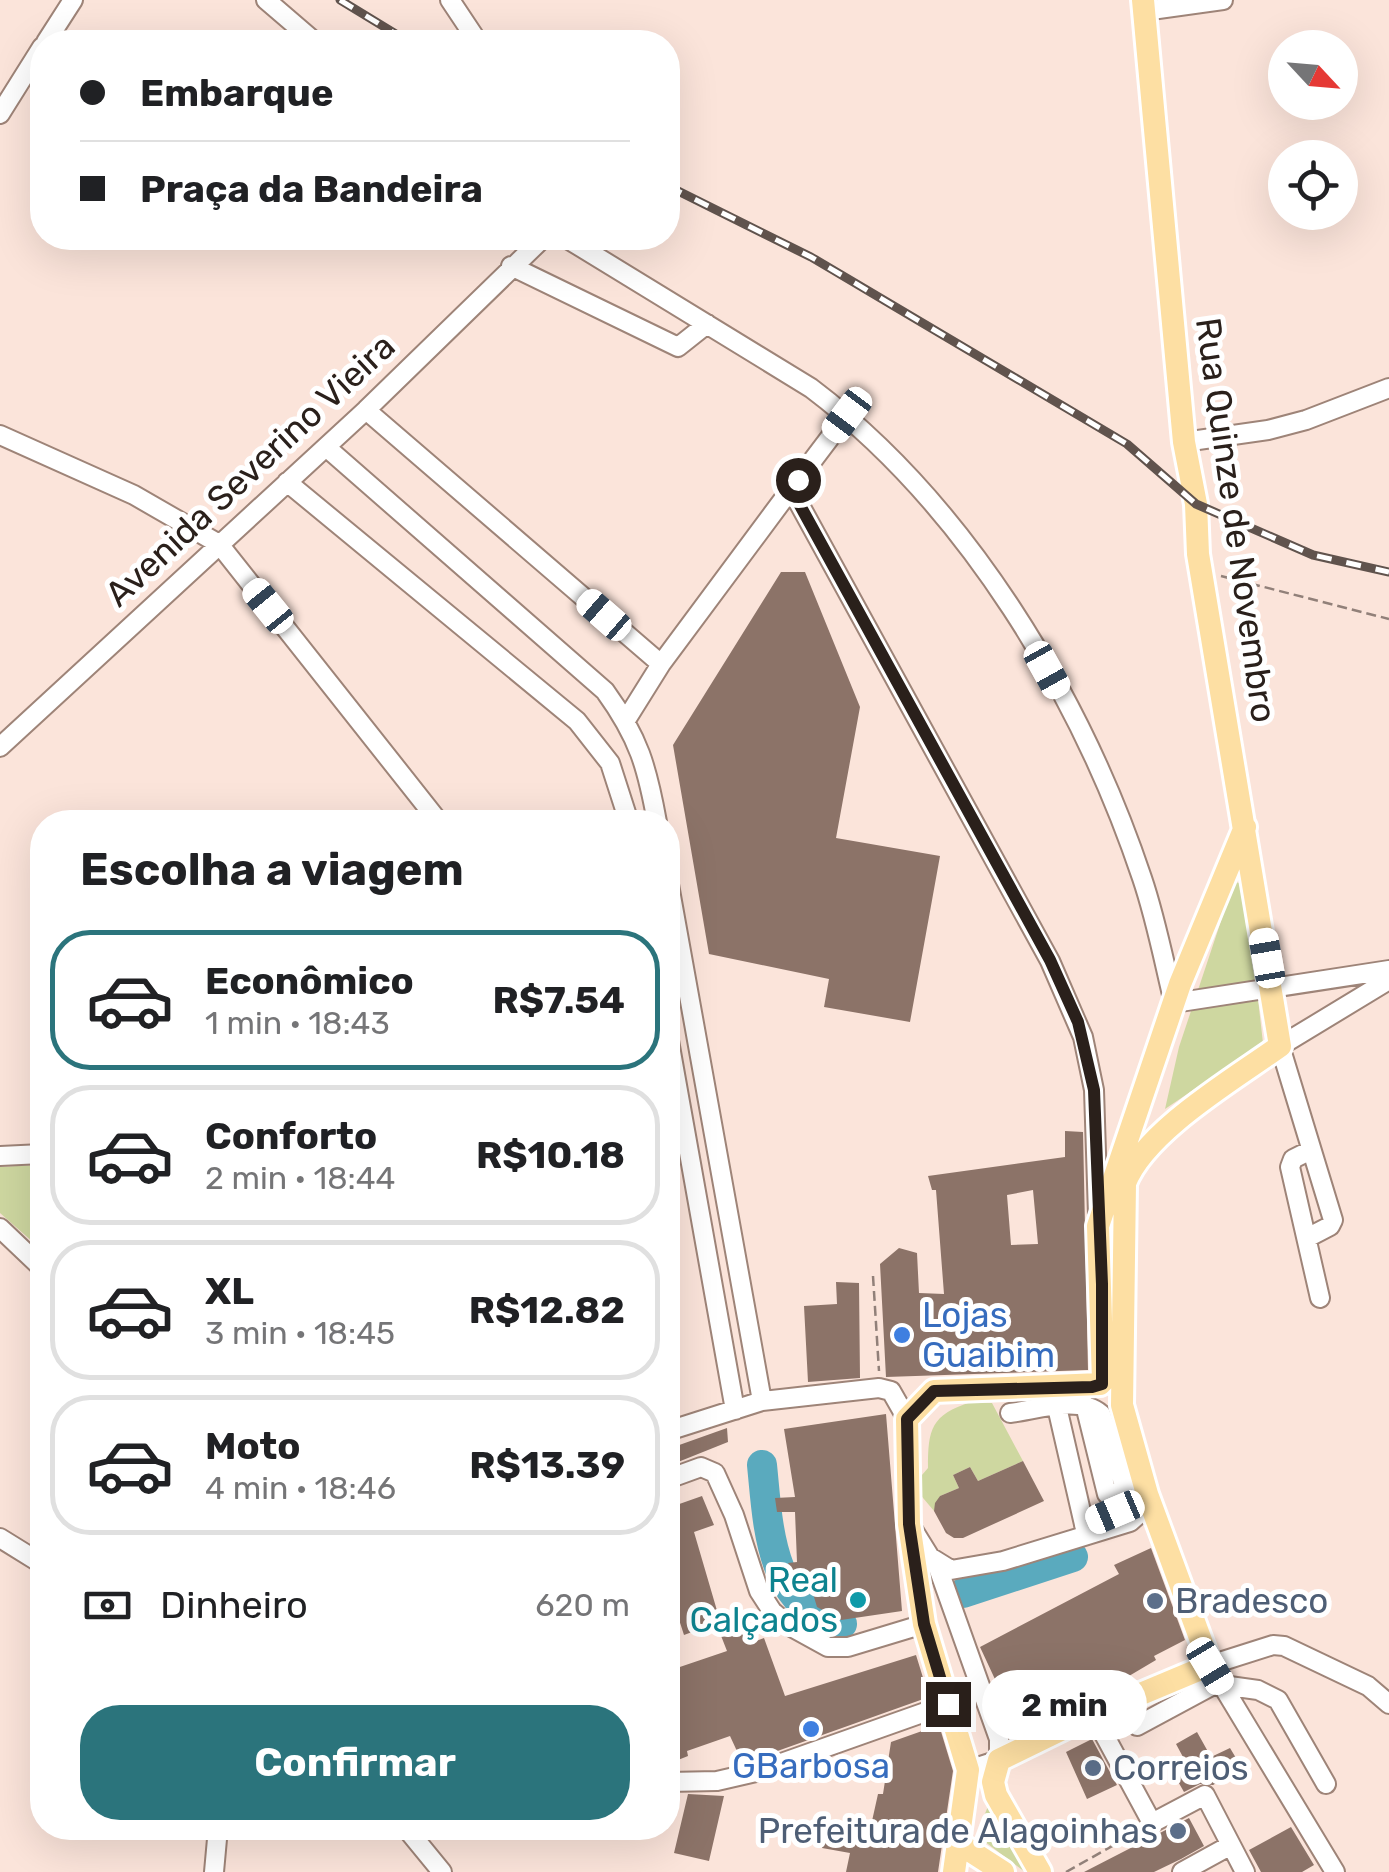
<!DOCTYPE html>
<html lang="pt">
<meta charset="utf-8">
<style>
:root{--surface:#fff;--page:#f2f2f2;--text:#202124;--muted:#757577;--line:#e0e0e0;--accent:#2b747c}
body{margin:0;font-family:Rubik,sans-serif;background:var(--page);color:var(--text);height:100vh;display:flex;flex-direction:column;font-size:38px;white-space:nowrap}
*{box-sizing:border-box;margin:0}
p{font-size:32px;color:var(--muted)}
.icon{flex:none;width:55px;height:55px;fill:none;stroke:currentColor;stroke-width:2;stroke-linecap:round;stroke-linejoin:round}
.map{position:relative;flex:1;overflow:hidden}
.details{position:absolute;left:30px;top:810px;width:650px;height:1030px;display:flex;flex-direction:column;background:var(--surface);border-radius:40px;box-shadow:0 10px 40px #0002}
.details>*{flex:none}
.banner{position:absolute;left:30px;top:30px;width:650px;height:220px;border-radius:40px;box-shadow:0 10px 40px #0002;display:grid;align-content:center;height:220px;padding:0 50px;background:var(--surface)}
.needle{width:65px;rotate:116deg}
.fabs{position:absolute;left:1268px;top:30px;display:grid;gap:20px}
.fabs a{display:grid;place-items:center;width:90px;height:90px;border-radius:50%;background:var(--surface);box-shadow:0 10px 40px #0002;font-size:50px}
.end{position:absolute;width:45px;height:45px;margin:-22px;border:12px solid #2a201b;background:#fff;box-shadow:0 0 0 5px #fff}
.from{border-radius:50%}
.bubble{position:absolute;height:70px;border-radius:35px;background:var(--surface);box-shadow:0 10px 40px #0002;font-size:32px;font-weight:700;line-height:70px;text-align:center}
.car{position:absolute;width:30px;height:60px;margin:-30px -15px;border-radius:12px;box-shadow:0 0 8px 2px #0007;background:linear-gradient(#fff 24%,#345 0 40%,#fff 0 76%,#345 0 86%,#fff 0)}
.banner b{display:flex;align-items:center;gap:35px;height:95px;font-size:38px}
.banner b+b{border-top:2px solid var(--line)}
.banner i{width:25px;height:25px;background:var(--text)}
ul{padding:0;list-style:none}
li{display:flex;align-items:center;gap:30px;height:140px;margin:0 20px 15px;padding:0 30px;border:5px solid var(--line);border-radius:40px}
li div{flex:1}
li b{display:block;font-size:38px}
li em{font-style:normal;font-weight:700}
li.on{border-color:var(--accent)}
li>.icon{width:90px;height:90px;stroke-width:1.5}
h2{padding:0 50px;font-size:45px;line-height:120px}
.pay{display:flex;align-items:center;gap:25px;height:110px;padding:0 50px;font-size:38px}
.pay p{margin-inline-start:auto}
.cta{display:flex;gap:20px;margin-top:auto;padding:20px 50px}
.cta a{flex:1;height:115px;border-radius:40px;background:var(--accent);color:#fff;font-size:40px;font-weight:700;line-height:115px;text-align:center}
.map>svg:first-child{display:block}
</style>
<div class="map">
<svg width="1389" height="1872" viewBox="0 0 1389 1872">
<rect width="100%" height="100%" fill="#fbe4da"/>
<path fill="#ced7a0" d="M1234,882L1245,884L1263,1043L1165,1109L1179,1047Z
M34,1165L42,1203V1250L0,1213V1167Z
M971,1402L992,1403L1023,1461L978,1481L970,1467L953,1475L959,1488L940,1496L934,1511L918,1492L916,1482L928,1468C928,1429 931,1415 971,1402Z
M989,1804L1032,1872H1025L976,1835Z"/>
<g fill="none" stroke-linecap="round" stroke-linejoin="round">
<path stroke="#5aaabe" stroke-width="30" d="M762,1465C768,1523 769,1609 842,1624
M963,1593L1073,1557"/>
</g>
<path fill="#8c7368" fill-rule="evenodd" d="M781,572H805L860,707L836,838L940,856L910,1022L824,1007L829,979L709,954L673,745Z
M1065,1131L1083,1132L1088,1370L886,1377L880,1264L899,1248L917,1253L919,1293L944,1294L936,1190H932L928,1176L1065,1157ZM1033,1190L1038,1244L1011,1245L1007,1195Z
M836,1282L859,1283L860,1378L808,1382L804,1306L837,1304Z
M886,1414L902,1611L841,1620L817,1607L811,1587H801L788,1563L797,1562L795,1512H777L775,1498L795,1497L784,1429Z
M727,1428L728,1442L668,1466V1449Z
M1023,1461L1044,1501L963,1538H954L946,1533L934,1511L935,1503L940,1496L959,1488L953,1475L970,1467L978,1481Z
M702,1496L714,1525L694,1532L718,1614L726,1611L730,1623L748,1617L756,1641L764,1638L785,1696L916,1655L929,1697L752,1760L742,1762L730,1736L687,1751L688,1756L668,1764V1671L727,1651L716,1623L684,1635L671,1595L668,1596V1508Z
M1151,1548L1185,1640L1154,1656L1156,1660L1129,1676L1020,1733L980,1647L1119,1574L1114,1565Z
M939,1725L953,1771L938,1872H846L850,1853L822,1848L827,1821L870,1830L878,1794H883L891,1742Z
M1197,1732L1211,1757L1230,1748L1242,1768L1213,1785L1200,1784L1184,1792L1176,1778L1190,1770L1176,1744Z
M1092,1739L1117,1785L1087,1799L1066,1752Z
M688,1794L724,1796L709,1861L674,1853Z
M1189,1818L1204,1846L1181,1859L1154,1872H1084Z
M1291,1827L1314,1865L1302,1872H1261L1249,1850Z"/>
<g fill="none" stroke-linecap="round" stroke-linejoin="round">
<defs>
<path id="minor" d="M266,0L315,42
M450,0L478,42
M1144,11L1223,0
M46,42L73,0
M0,114L42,47
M566,238L811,388C966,505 1081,696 1142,878C1156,919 1164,962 1174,1003L1389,970
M511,266L678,347L707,324
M366,410L661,664
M847,415L791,489L1050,961L1083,1037L1094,1090L1098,1215
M0,435L134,495L219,544L439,822
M1184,442L1268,430L1306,420L1389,388
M326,447L605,691C639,738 647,767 657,822
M287,482L577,721L610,763L629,822
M626,720L661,664L791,489
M0,747L366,410L543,238
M668,879L762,1401
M668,1035L735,1410
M1311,1150L1293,1159L1290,1167L1320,1298
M0,1156L42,1154
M0,1228L42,1268
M1307,1238L1330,1226L1333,1220L1280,1046L1389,980
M1085,1405L1107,1494L1119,1507
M1057,1407L1086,1533
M1010,1413C1036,1410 1079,1395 1101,1414L1123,1482L1122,1501L1115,1511L1084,1525
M668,1431L762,1401L879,1388L891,1391L907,1419
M668,1479L701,1467L715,1473L734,1515L759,1591L772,1611L788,1625L828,1647H848L924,1624
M912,1528L930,1557L951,1570L1003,1561L1130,1522L1139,1514L1147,1494
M0,1538L42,1564
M936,1562L999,1739V1760L968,1770
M1093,1714L1152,1823L1205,1795L1245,1872
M1137,1726L1215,1684L1258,1690L1278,1700L1326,1784
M668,1782L717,1781L756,1772L948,1704
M406,1828L442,1872
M214,1872L218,1828
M1182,1872L1231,1845
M1335,1872L1210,1665L1273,1645L1284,1646L1368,1686L1389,1704"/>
<path id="major" d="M1100,1384L1103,1381L1098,1226L1180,984L1245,827
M958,1843L1003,1872
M954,1872L968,1770L924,1624L909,1524L907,1419L934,1391L1100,1384
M1040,1872L996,1795L993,1782L999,1760L1093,1714L1210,1665L1147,1494L1122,1405L1125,1183C1145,1131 1234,1079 1280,1046L1198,554L1196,504L1184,442L1143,0"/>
</defs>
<use href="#minor" stroke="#9e8478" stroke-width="22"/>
<use href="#major" stroke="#fff" stroke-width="28"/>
<path stroke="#918079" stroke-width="2.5" stroke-dasharray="10 5" stroke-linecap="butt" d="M1221,576L1389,619
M873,1276L879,1371
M1066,1872L1139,1831"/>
<use href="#minor" stroke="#fff" stroke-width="18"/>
<use href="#major" stroke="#fddfa3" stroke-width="22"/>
<defs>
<path id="rail" d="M340,0L409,42
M668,186L811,257L1127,444L1196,504L1313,555L1389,572"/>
</defs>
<use href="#rail" stroke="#60534d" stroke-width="9"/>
<use href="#rail" stroke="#fff" stroke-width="5" stroke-dasharray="15" stroke-linecap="butt"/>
</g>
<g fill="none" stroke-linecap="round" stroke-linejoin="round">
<path stroke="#2a201b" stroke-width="12" d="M798,480L791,489L1050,960L1078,1022L1094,1090L1102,1284V1384L1092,1387L934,1391L907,1419L909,1524L924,1624L948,1704"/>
</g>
<g fill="#3f7fe0" stroke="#fff" stroke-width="4">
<circle cx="902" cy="1335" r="10"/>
<circle cx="811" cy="1729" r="10"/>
</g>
<circle fill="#0f9aa8" stroke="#fff" stroke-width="4" cx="858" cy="1600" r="10"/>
<g fill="#5c6f8a" stroke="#fff" stroke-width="4">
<circle cx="1155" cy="1601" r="10"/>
<circle cx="1093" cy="1768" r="10"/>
<circle cx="1178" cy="1831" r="10"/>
</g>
<g text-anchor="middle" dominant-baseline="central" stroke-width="10" stroke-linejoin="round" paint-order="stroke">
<g font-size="35" fill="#2a201b" stroke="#fff">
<text transform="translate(250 470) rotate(-43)">Avenida Severino Vieira</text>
<text transform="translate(1236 520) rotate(82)">Rua Quinze de Novembro</text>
</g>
<g font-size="35" fill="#366cbe" stroke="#fff" text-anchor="start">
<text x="922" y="1315">Lojas<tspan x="922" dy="40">Guaibim</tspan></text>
<text x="811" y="1766" text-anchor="middle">GBarbosa</text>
</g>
<g font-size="35" fill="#0d838f" stroke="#fff" text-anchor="end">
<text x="838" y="1580">Real<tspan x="838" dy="40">Calçados</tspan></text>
</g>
<g font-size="35" fill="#4e5e75" stroke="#fff" text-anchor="start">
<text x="1175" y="1601">Bradesco</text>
<text x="1113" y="1768">Correios</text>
<text x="1158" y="1831" text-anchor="end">Prefeitura de Alagoinhas</text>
</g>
</g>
</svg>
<div class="fabs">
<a><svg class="needle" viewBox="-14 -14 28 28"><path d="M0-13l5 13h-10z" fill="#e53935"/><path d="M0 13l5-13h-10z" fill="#757577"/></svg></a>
<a><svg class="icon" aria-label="locate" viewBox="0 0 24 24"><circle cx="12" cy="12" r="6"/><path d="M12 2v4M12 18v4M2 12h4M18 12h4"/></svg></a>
</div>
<i class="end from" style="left:798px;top:480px"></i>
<i class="end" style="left:948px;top:1704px"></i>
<div class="bubble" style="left:982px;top:1670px;width:165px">2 min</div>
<i class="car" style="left:847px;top:415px;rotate:217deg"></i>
<i class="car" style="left:268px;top:606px;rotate:321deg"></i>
<i class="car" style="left:604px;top:615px;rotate:311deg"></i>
<i class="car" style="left:1047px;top:670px;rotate:151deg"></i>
<i class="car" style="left:1267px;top:958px;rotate:350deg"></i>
<i class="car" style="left:1115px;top:1512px;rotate:247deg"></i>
<i class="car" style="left:1210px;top:1666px;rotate:149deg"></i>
<div class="banner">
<b><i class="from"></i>Embarque</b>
<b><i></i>Praça da Bandeira</b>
</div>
<section class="details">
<h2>Escolha a viagem</h2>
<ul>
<li class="on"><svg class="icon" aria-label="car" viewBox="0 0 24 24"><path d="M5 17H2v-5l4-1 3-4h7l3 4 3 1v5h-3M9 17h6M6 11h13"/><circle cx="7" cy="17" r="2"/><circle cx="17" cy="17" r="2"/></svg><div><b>Econômico</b><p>1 min · 18:43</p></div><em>R$7.54</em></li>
<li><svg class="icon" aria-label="car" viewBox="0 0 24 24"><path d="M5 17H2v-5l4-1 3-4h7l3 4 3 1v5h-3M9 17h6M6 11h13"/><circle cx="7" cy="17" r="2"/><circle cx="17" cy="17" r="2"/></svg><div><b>Conforto</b><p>2 min · 18:44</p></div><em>R$10.18</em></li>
<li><svg class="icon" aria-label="car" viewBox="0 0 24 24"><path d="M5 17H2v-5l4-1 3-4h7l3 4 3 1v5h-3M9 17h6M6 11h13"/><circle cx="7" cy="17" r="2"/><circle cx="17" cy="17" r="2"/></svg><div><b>XL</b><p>3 min · 18:45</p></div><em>R$12.82</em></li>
<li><svg class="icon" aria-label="car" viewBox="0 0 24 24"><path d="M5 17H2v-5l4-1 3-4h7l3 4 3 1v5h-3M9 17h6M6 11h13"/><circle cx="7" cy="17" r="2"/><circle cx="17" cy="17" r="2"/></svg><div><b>Moto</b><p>4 min · 18:46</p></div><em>R$13.39</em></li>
</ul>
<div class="pay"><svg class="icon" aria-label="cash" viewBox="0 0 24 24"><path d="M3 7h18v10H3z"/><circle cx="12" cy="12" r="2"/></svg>Dinheiro<p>620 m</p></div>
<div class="cta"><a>Confirmar</a></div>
</section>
</div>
